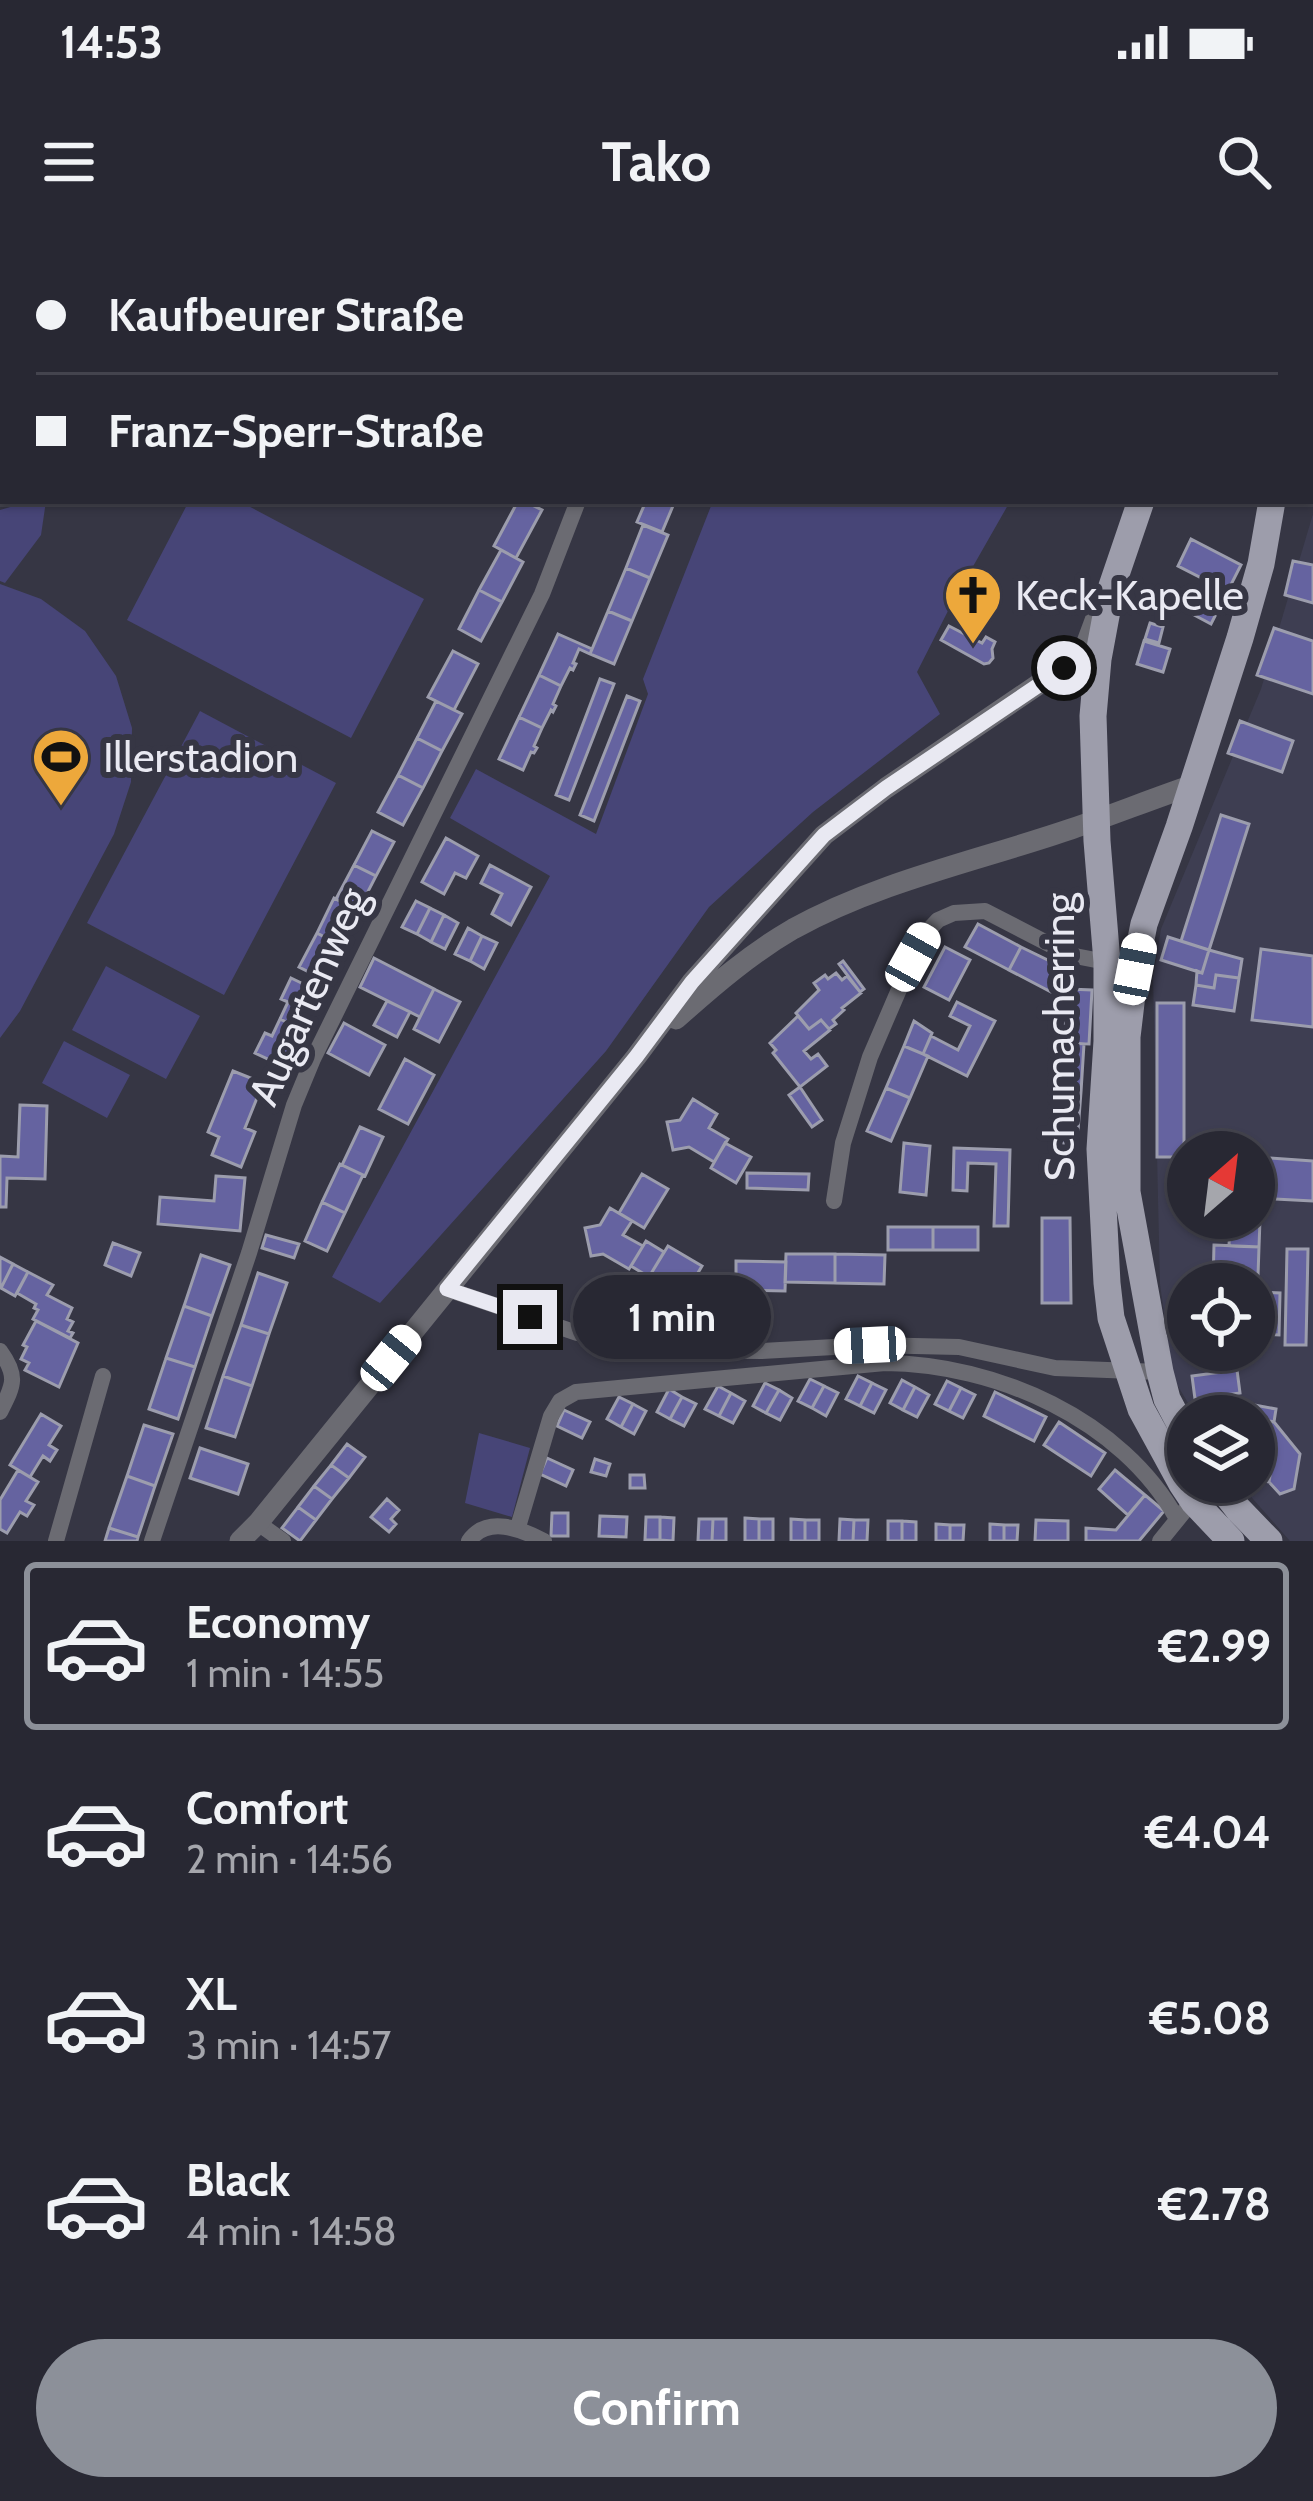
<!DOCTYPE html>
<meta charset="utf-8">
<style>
:root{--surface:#282833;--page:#30303b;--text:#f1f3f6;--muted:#a5a6ac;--line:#44444e;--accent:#8c9099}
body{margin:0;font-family:Cabin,sans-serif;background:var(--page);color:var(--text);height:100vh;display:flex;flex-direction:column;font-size:45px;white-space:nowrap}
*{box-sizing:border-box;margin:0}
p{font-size:39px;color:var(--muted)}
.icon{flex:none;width:66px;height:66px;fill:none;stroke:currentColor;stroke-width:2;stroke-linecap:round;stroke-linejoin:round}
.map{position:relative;height:1301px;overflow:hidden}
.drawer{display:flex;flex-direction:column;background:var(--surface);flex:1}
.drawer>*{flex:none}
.hud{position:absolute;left:0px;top:0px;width:1314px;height:264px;box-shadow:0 3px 9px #0004,0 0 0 3px var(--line);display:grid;align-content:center;height:264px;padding:0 36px;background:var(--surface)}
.needle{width:78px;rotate:28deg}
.fabs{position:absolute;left:1167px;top:891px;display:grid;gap:24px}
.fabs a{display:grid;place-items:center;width:108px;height:108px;border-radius:50%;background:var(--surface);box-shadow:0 3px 9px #0004,0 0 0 3px var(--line);font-size:60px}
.end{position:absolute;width:54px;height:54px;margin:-27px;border:15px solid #e9e9f2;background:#111;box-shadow:0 0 0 6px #111}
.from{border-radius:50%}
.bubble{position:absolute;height:84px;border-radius:42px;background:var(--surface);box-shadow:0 3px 9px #0004,0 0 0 3px var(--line);font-size:39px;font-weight:700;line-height:84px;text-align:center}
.car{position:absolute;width:36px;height:72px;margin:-36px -18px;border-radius:15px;box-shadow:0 0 9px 3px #0007;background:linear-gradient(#fff 24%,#345 0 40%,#fff 0 76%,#345 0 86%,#fff 0)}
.hud b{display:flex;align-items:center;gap:42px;height:114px;font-size:45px}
.hud b+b{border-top:3px solid var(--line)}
.hud i{width:30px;height:30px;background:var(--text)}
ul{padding:21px 0 0;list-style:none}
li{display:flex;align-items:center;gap:36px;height:168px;margin:0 24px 18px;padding:0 12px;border:6px solid transparent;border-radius:12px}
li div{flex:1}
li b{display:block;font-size:45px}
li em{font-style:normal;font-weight:700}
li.current{border-color:var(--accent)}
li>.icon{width:108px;height:108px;stroke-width:1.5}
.button{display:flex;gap:24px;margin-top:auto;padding:24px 36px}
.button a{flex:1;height:138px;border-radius:72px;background:var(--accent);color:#fff;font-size:48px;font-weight:700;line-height:138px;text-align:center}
.status{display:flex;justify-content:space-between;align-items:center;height:84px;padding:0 60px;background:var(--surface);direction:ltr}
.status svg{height:33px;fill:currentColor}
header{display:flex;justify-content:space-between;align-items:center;height:156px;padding:0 36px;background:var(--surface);font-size:54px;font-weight:700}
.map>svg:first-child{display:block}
</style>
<div class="status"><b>14:53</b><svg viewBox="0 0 49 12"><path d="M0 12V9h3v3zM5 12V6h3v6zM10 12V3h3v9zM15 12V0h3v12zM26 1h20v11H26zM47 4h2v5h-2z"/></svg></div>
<header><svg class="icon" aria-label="menu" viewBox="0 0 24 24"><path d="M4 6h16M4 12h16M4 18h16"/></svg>Tako<svg class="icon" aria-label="search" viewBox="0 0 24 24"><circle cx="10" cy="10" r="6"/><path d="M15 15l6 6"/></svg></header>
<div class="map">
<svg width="1313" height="1301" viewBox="0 0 1313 1301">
<rect width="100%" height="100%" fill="#363644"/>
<path fill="#3e3e52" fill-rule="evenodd" d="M1313,274V1301H1290L1238,1242H1254V1176H1196L1173,1138L1160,1044L1153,738L1161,689L1261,449ZM1188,912H1254V978H1188ZM1188,1044H1254V1110H1188Z"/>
<path fill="#474577" d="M0,52H3V239L0,241Z
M31,261H46L41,295L5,343L0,341V270Z
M189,261H239L424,359L351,498L127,380Z
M713,261H1108L1008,265L951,365L917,432L940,474L813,572L709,667L606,811L380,1063L332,1037L550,636L450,578L476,529L596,594L648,454L643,439Z
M0,344L41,359L85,391L116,436L132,488L131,542L114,594L20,771L0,798Z
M200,471L336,543L224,755L87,683Z
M106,726L200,776L166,839L72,790Z
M64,801L130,835L107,878L42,843Z
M479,1193L530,1208L512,1277L465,1263Z"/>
<path fill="#1e154b" d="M0,0H524L522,3H3V52H0Z"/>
<path fill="#6563a0" stroke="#9c9dad" stroke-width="3" d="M1088,0H1171V3H1087Z
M518,261H524L542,270L516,318L494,306Z
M646,261H675L662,292L637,282Z
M643,285L668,295L650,338L626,328Z
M1191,299L1241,325L1211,384L1194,375L1211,343L1178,326Z
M501,310L523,322L502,362L479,350Z
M1293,321L1313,325V363L1285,355Z
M626,328L650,338L632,381L608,371Z
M479,350L502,362L481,401L459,389Z
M608,371L632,381L614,424L590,414Z
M1150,383L1163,387L1159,403L1145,399Z
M949,386L982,403L986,397L995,402L992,409L993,418L989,423L984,424L941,400Z
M1274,388L1313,401V454L1257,435Z
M558,394L592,409L590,414L579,409L573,423L576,424L573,430L570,428L561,446L539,435Z
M1144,401L1170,409L1163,432L1137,424Z
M453,411L478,424L454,470L428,457Z
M539,435L561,446L553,464L556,466L553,472L551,470L542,488L519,477Z
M600,439L614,444L569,560L556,555Z
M627,456L640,461L594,581L580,575Z
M436,461L462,474L442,511L417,498Z
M519,477L542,488L534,506L537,508L534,513L531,512L523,530L499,519Z
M1240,481L1293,501L1282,532L1228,513Z
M417,498L442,511L423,548L398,535Z
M398,535L423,548L403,585L378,572Z
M1221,575L1249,584L1209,710L1181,701Z
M372,591L394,602L376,636L354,625Z
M446,598L478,616L466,638L455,633L444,654L422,642Z
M354,625L376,636L358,671L336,659Z
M490,625L531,647L511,685L492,674L502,654L481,643Z
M334,658L356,670L338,704L317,693Z
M416,661L430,668L417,694L402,687Z
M430,668L444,675L431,702L417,694Z
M444,675L458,683L445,709L431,702Z
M978,684L1021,707L1009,730L965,707Z
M468,688L482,696L470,721L455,714Z
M317,693L338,704L321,738L299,727Z
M482,696L497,703L484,729L470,721Z
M1168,697L1209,710L1202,733L1161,720Z
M945,707L970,720L949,760L924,747Z
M1021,707L1066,729L1053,753L1009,730Z
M1261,709L1313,716V787L1252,780Z
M1209,710L1242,719L1239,738L1216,735L1214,748L1196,745L1197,731L1202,733Z
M374,718L434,749L420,777L360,747Z
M843,721L864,749L860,752L839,724Z
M836,733L842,740L847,736L861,753L842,768L844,770L833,780L836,784L829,789L821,780L809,789L796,773L819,750L814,743L825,735L828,739Z
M1216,735L1239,738L1234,771L1193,765L1196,745L1214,748Z
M291,738L322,753L305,791L280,779L288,762L281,759Z
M434,749L460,762L439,802L414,789Z
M1068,749L1092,750L1089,804L1064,803Z
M387,761L410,772L397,797L374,785Z
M957,762L995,781L967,836L923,814L931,796L958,810L970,786L950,776Z
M1157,763H1184V917H1157Z
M798,776L809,789L821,780L830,790L804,811L811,819L818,814L827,826L800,847L773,813L776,810L770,803Z
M280,779L305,791L287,828L255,813L265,793L272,796Z
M914,781L932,793L923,814L904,806Z
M344,783L385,805L369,835L328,813Z
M1058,802L1084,804L1081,852L1055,850Z
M904,806L928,816L910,858L886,848Z
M405,819L434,835L408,884L379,869Z
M233,831L263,843L245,888L255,892L241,927L212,915L219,897L208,892Z
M800,847L822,880L812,887L789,855Z
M886,848L910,858L891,901L867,891Z
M1055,850L1081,852L1077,904L1052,902Z
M693,859L717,874L709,888L728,899L714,922L689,907L673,910L667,882L680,880Z
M20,865L47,866L45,939L7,938L6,967H0V916L18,917Z
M360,887L383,897L365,936L342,925Z
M725,903L751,917L736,943L711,928Z
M904,903L930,906L926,955L900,952Z
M954,908L1010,910L1008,986H994L996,924L968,923L967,951L953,950Z
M1254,917L1313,921V961L1254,958Z
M340,924L363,935L345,973L322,962Z
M747,933L809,934L808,950L747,948Z
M642,934L668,949L644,988L619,973Z
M216,936L245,938L240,991L158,984L160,957L214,961Z
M322,962L345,973L327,1011L305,1001Z
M610,968L632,981L623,995L643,1006L629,1029L603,1014L591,1016L585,988L600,985Z
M1042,978H1070L1071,1063H1042Z
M1230,979L1260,980L1259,1007L1229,1006Z
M888,987H933V1010H888Z
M933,987H978V1010H933Z
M266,995L299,1004L294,1018L262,1008Z
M646,1001L664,1012L649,1037L631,1026Z
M113,1003L140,1013L131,1036L105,1025Z
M1214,1005L1259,1007L1256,1094H1254V1044H1213Z
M668,1006L702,1026L686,1053L652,1032Z
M1287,1009H1308L1306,1105H1285Z
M786,1014H835V1043L785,1042Z
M835,1014L885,1015L884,1044L835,1043Z
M201,1015L230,1025L212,1076L184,1066Z
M0,1017L13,1024L1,1048H0Z
M736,1021L786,1022L785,1051L736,1050Z
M13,1024L28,1032L15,1056L1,1048Z
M28,1032L53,1045L47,1055L72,1068L67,1079L73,1082L68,1091L73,1093L70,1098L33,1079L38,1070L34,1068L36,1064L17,1053Z
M258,1033L287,1043L269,1094L241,1085Z
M1258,1052L1280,1053L1279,1095L1256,1094Z
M184,1066L212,1076L195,1127L166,1118Z
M36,1081L78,1103L59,1147L25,1130L29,1123L21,1119L27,1107L23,1105Z
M241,1085L269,1094L252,1146L223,1136Z
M166,1118L195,1127L178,1179L149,1169Z
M1237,1130L1240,1153L1195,1159L1192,1136Z
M223,1136L252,1146L235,1197L206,1188Z
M858,1136L872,1143L860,1166L846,1159Z
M810,1139L824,1146L812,1168L798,1161Z
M902,1140L915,1147L903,1170L890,1163Z
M947,1141L961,1148L949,1171L935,1164Z
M765,1143L779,1150L766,1173L753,1166Z
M872,1143L886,1150L874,1173L860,1166Z
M718,1146L731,1153L719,1176L705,1169Z
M824,1146L838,1153L826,1176L812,1168Z
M915,1147L929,1155L917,1177L903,1170Z
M961,1148L975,1155L963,1178L949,1171Z
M669,1149L682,1157L670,1179L657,1172Z
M779,1150L792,1158L780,1180L766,1173Z
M995,1152L1046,1177L1034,1201L984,1176Z
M731,1153L745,1161L733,1183L719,1176Z
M619,1157L633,1164L621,1187L607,1179Z
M682,1157L696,1164L684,1186L670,1179Z
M633,1164L646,1171L634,1194L621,1187Z
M1249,1164L1276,1169L1274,1182L1247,1176Z
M564,1170L590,1182L582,1198L557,1186Z
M41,1174L61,1186L49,1205L57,1210L50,1221L43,1216L30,1237L10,1225Z
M1254,1179L1274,1182L1300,1214L1294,1249L1280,1254L1269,1242L1273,1217L1254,1188Z
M1059,1182L1105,1213L1091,1236L1044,1205Z
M144,1185L173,1194L155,1246L127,1236Z
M1254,1188L1273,1217L1269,1242L1254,1239Z
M347,1204L365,1217L349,1238L331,1225Z
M200,1208L248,1224L238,1254L190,1238Z
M547,1218L573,1230L566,1246L540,1234Z
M595,1219L610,1224L606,1236L591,1232Z
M331,1225L349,1238L332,1259L314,1246Z
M18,1230L38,1242L26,1261L34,1265L27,1276L20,1272L7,1293L0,1289V1260Z
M1115,1230L1145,1255L1128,1275L1099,1249Z
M630,1235H644L645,1248H630Z
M127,1236L155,1246L138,1297L109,1288Z
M314,1246L332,1259L316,1280L298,1267Z
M1145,1255L1164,1271L1139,1301H1086V1288L1116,1290Z
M387,1259L399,1270L391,1279L396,1284L389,1292L371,1277Z
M298,1267L316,1280L300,1301L282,1288Z
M552,1273H568V1296H551Z
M600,1276L627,1277L626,1297L599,1296Z
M646,1277H660V1300H645Z
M660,1277L674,1278L673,1301L660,1300Z
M745,1278L759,1279V1301H745Z
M699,1279H713L712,1301H698Z
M713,1279H726V1301H712Z
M759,1279H773V1301H759Z
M791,1279L805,1280V1301H791Z
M840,1279L854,1280L853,1301H839Z
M805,1280H819V1301H805Z
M854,1280H868L867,1301H853Z
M1036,1280L1068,1281V1301H1035Z
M888,1281H902V1301H888Z
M902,1281L916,1282V1301H902Z
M936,1284L950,1285V1301H936Z
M990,1284L1004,1285V1301H990Z
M950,1285H964L963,1301H950Z
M1004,1285H1018L1017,1301H1004Z
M109,1288L138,1297L137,1301H105Z"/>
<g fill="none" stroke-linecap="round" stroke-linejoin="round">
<path stroke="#6b6b72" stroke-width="16" d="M652,3L653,0
M0,251L3,250
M834,961L843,903L870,817L913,717L925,694L938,680L954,673L985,671L1070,715L1111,723
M447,1049L577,1093L665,1110L761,1111L870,1105L959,1107L1055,1128L1160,1132
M0,1111C19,1137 13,1146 0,1172
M258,1283L283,1301
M518,1287L551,1176L560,1161L576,1152L885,1123C996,1124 1122,1179 1177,1279
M56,1301L103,1136
M152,1301L249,1013L294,865L313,819L542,354L578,261
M469,1301C487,1275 521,1289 544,1301
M1160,1301L1186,1269L1217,1242"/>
<path stroke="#6b6b72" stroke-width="21" d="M676,779C713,746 750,714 793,689C880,641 977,621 1071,589C1112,575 1152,559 1193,545
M240,1301L258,1283L636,817L692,742L824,595L886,548L1064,427L1086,405L1096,378"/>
<path stroke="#878893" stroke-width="24" d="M1239,3L1240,0
M1304,3V0
M1311,124L1313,127"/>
<path stroke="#9d9dab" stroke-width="27" d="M837,0L839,3
M877,0L880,3
M1311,158H1313
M1311,216L1313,214
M1141,261L1111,349L1098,419L1093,476L1097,601L1107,722V801L1100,909L1107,1043L1111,1078L1141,1169L1182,1244L1194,1262L1231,1301
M1188,1199L1167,1159L1160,1132L1127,952V797L1135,729L1144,684L1179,587L1240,398L1261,324L1272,261
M1217,1242L1238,1269L1269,1301"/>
</g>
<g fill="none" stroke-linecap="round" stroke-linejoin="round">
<path stroke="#e9e9f2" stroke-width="15" d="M530,1077L447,1049L636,817L692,742L824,595L886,548L1064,428"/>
</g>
<defs>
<symbol id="church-pin" viewBox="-11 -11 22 30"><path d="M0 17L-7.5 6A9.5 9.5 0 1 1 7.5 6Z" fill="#eda83b" stroke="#363644"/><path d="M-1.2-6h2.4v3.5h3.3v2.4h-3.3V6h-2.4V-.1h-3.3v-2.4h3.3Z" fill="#111"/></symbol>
<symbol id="stadium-pin" viewBox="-11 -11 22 30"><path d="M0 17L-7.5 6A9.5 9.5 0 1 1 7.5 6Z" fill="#eda83b" stroke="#363644"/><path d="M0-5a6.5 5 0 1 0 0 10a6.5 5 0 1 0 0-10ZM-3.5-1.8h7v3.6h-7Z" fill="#111"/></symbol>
</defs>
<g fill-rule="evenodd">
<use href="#church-pin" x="940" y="322" width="66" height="90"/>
<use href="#stadium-pin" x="28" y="484" width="66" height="90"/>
</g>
<g text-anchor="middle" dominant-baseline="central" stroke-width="12" stroke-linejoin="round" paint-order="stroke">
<g font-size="42" fill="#e9e9f2" stroke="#363644" text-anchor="start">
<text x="1015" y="355">Keck-Kapelle</text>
<text x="103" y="517">Illerstadion</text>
</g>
<g font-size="42" fill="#e9e9f2" stroke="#363644">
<text transform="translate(308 756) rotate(-66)">Augartenweg</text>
<text transform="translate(1059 797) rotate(-90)">Schumacherring</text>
</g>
</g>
</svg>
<div class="fabs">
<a><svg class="needle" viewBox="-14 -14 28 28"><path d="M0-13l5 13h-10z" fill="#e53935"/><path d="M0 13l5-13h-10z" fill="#a5a6ac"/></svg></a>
<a><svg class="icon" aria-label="locate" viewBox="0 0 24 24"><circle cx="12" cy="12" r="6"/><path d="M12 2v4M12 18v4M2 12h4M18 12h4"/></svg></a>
<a><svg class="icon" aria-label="layers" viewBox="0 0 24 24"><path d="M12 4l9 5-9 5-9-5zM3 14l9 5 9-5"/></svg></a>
</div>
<i class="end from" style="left:1064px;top:428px"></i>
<i class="end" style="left:530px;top:1077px"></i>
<div class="bubble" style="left:573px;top:1035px;width:198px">1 min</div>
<i class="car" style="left:913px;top:717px;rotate:29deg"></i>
<i class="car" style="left:1135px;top:729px;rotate:11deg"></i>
<i class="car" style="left:870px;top:1105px;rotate:267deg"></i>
<i class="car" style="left:391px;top:1118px;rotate:39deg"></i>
<div class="hud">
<b><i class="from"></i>Kaufbeurer Straße</b>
<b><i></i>Franz-Sperr-Straße</b>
</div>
</div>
<section class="drawer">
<ul>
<li class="current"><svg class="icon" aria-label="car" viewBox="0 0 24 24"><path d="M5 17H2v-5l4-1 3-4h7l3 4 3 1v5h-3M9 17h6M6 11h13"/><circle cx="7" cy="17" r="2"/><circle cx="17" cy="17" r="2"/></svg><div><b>Economy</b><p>1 min · 14:55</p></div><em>€2.99</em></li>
<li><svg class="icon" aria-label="car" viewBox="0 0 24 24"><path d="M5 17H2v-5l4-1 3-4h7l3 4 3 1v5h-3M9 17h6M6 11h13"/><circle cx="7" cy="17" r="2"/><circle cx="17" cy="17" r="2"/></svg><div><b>Comfort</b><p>2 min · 14:56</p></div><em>€4.04</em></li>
<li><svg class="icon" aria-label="car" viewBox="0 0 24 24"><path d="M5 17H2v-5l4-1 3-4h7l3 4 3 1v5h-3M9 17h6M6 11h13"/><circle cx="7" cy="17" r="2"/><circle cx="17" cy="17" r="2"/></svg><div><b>XL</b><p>3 min · 14:57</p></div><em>€5.08</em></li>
<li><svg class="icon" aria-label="car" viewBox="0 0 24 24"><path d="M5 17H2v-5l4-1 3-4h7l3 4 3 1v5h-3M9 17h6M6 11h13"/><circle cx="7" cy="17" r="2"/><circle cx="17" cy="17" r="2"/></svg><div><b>Black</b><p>4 min · 14:58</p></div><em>€2.78</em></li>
</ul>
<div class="button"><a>Confirm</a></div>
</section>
